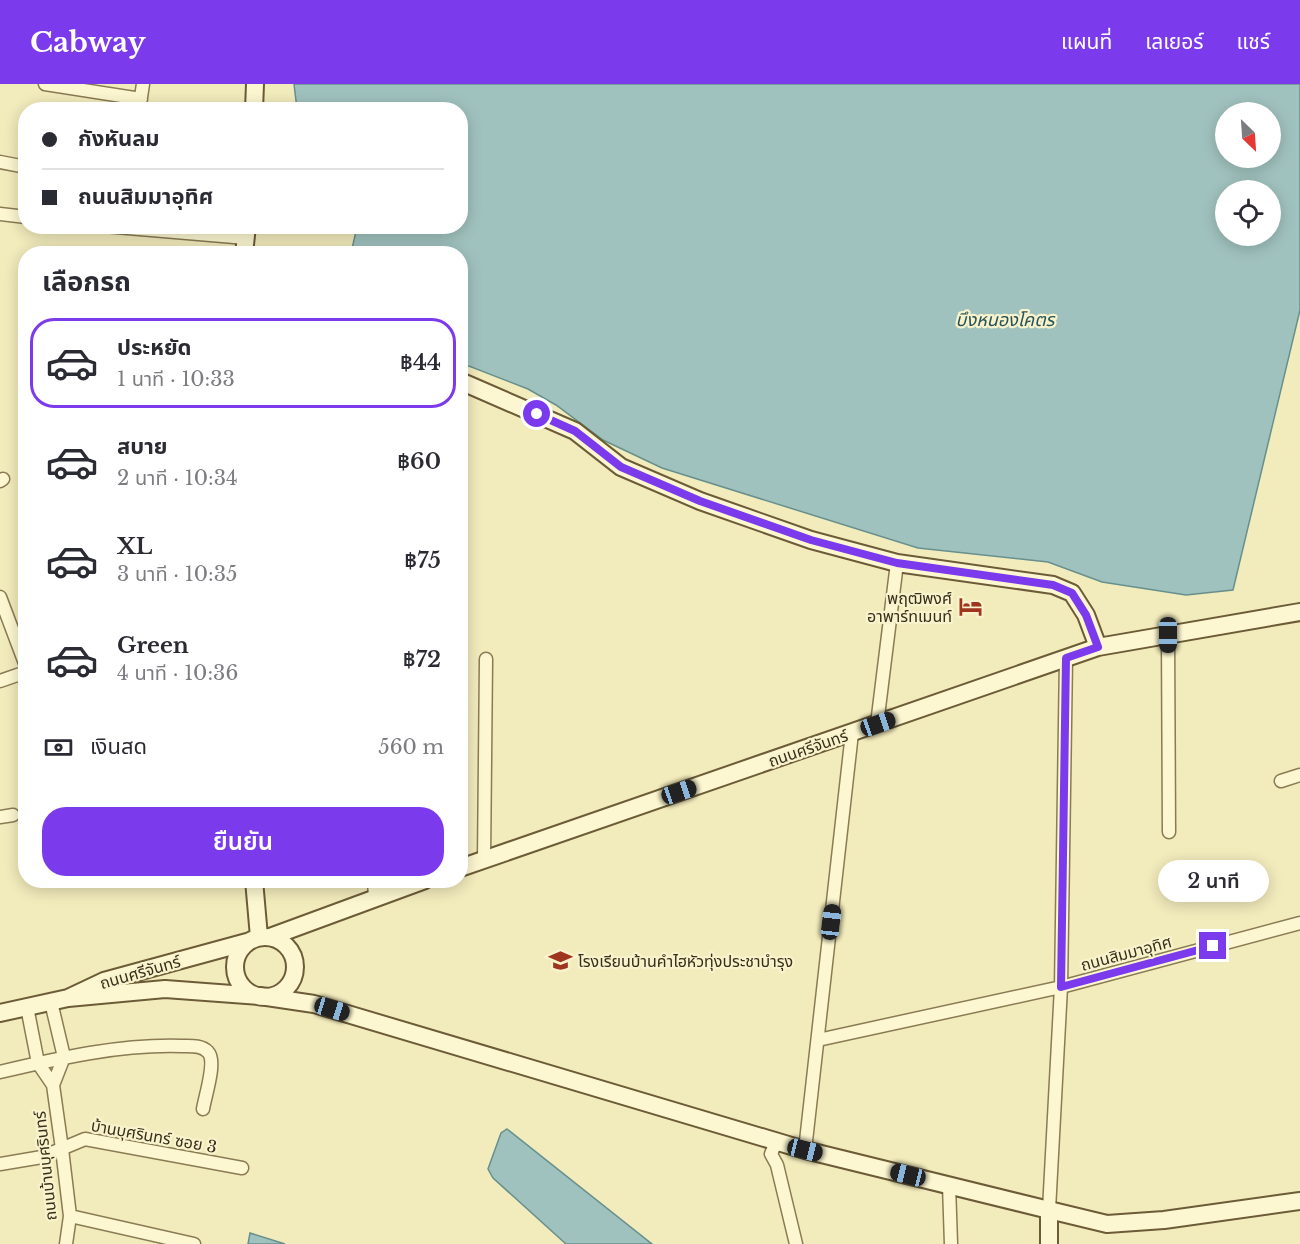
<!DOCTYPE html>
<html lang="th">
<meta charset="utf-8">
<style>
:root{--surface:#fff;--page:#f2f2f3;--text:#2b2b33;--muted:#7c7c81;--line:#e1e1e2;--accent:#7c3aed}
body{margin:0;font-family:"Libre Baskerville","Noto Sans Thai",serif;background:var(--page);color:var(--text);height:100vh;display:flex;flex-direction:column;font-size:22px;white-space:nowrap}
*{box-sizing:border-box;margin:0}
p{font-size:20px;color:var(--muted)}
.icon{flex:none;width:33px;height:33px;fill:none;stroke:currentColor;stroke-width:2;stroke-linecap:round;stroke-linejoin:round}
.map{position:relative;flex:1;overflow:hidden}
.details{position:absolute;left:18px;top:162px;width:450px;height:642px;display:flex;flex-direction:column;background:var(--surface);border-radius:24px;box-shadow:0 3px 15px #0003}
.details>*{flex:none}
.top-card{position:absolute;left:18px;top:18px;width:450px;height:132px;border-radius:24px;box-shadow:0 3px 15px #0003;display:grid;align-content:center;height:132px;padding:0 24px;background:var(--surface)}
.needle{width:39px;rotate:155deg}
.buttons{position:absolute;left:1215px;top:18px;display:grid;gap:12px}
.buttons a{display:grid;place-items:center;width:66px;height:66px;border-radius:50%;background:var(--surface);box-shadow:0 3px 15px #0003;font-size:30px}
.end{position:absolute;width:27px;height:27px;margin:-14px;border:8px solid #7c3aed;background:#fff;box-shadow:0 0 0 3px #fff}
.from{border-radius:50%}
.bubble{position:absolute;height:42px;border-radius:21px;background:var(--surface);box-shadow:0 3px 15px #0003;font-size:20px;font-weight:600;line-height:42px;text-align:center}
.car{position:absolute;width:18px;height:36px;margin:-18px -9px;border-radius:8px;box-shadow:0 0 4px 2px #0007;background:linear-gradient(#222 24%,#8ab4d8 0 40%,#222 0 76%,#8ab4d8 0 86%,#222 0)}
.top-card b{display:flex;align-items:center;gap:21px;height:57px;font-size:22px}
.top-card b+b{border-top:2px solid var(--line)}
.top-card i{width:15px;height:15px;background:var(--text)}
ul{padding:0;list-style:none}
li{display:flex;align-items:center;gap:18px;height:90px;margin:0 12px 9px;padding:0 12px;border:3px solid transparent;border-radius:24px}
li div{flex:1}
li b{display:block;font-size:22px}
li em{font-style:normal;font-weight:600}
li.current{border-color:var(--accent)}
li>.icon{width:54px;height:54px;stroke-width:1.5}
h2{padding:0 24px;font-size:27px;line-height:72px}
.pay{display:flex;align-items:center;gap:15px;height:66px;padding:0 24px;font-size:22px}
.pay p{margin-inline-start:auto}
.button{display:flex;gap:12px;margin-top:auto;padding:12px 24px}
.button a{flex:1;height:69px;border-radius:24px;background:var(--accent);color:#fff;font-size:24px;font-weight:600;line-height:69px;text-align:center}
header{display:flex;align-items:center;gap:36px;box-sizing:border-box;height:84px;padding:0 30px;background:var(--accent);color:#fff}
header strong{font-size:28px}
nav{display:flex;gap:33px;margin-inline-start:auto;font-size:21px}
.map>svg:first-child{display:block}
</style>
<header>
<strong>Cabway</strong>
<nav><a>แผนที่</a><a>เลเยอร์</a><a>แชร์</a></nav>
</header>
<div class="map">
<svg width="1300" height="1160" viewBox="0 0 1300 1160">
<rect width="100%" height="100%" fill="#f2ebbc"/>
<path fill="#a0c2be" stroke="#67908d" stroke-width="1.5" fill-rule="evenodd" d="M294,0H1300V226L1233,506L1186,511L1102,498L1048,478L918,464L662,384L603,356L556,321L528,305L461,279L460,170L351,169L357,143L460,142V26L297,25ZM1226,28H1270V74H1226ZM1226,106H1270V152H1226Z
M507,1045L652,1160H566L493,1094L488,1085L501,1049Z
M250,1149L285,1160H248Z"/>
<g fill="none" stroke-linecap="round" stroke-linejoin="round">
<defs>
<path id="street" d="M45,0L141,15
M139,26L143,0
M0,78L26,83
M0,130L26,133
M104,142L246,154
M0,397L3,395
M0,513L26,582
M1168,551L1169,748
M0,597L26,588
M877,640L897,479
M1281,697L1300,691
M0,733L13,731
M484,776L486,575
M374,796L375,814
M51,918L64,973L53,1001
M27,923L38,979L53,1001L62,1065L70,1132L66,1160
M818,956L1061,903L1300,839
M0,988C59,974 121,960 182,962C191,962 202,961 208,968C217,977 205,1012 203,1025
M776,1058L771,1070L777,1081L796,1160
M805,1066L852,649
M0,1080L42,1073L85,1055L242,1084
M949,1101L951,1160
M1049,1126L1061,903L1066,574
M70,1132L194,1160"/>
<path id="secondary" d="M254,26L255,0
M244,170L247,142
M460,297L575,347L621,383L700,417L811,456L897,479L1053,501L1072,509L1086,531L1098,563
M460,784L1098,563L1300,528
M254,796L259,853
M270,853L425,796
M235 883a30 30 0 1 1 60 0a30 30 0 1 1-60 0Z
M68,914L165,905L260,912L314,920L805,1066L1049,1126V1160
M0,929L68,914L104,897L247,858
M1049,1126L1107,1140L1164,1136L1300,1117"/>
</defs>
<use href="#street" stroke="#8a7b54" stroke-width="15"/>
<use href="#secondary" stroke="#6c5b37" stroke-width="20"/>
<use href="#street" stroke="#fcf7d0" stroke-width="12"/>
<use href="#secondary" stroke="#fcf7d0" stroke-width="16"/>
</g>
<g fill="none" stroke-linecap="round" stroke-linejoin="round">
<path stroke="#7c3aed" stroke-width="8" d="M537,330L575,347L621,383L700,417L811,456L897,479L1053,501L1072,509L1086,531L1098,563L1066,574L1061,903L1213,862"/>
</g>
<defs>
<symbol id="hotel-bare" viewBox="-9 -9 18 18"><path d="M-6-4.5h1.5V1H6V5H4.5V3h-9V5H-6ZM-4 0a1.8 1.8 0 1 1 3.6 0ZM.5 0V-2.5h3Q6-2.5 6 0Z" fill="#9f351f" stroke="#f8f3cc" stroke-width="2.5" paint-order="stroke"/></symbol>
<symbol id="school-bare" viewBox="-9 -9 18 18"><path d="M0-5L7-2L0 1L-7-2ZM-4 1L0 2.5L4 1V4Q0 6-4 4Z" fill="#9f351f" stroke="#f8f3cc" stroke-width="2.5" paint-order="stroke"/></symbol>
</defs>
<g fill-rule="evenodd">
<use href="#hotel-bare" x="954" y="506" width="33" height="33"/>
<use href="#school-bare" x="544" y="860" width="33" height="33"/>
</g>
<g text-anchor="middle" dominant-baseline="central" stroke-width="4.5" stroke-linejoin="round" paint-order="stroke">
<g font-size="16" fill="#382e1a" stroke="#f8f3cc" text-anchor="end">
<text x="952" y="514">พฤฒิพงศ์<tspan x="952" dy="18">อาพาร์ทเมนท์</tspan></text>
<text x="578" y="877" text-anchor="start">โรงเรียนบ้านคำไฮหัวทุ่งประชาบำรุง</text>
</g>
<g font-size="16" fill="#382e1a" stroke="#f8f3cc">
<text transform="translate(808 664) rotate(-19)">ถนนศรีจันทร์</text>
<text transform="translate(1126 869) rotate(-15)">ถนนสิมมาอุทิศ</text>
<text transform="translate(140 888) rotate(-16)">ถนนศรีจันทร์</text>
<text transform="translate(154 1052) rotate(10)">บ้านบุศรินทร์ ซอย 3</text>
<text transform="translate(45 1082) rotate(-96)">ถนนบ้านบุศรินทร์</text>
</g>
<g font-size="18" font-style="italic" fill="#285459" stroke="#f8f3cc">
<text x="1005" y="236">บึงหนองโคตร</text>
</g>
</g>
</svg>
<div class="buttons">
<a><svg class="needle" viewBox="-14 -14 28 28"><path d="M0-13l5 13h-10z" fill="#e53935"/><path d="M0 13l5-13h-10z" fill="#7c7c81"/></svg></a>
<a><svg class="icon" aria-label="locate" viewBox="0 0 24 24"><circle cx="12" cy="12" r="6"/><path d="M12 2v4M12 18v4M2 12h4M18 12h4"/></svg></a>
</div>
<i class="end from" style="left:537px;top:330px"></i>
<i class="end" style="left:1213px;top:862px"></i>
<div class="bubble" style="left:1158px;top:776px;width:111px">2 นาที</div>
<i class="car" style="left:1168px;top:551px;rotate:180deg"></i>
<i class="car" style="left:878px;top:640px;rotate:71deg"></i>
<i class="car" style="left:679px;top:708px;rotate:71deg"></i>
<i class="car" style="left:831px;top:838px;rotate:7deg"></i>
<i class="car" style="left:332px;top:925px;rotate:107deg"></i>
<i class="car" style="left:805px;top:1066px;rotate:104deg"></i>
<i class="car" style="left:908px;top:1091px;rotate:284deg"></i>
<div class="top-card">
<b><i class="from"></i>กังหันลม</b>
<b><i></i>ถนนสิมมาอุทิศ</b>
</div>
<section class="details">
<h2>เลือกรถ</h2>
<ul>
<li class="current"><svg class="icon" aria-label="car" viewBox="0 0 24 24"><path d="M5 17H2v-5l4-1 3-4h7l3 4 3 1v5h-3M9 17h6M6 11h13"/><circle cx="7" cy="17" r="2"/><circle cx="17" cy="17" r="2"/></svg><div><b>ประหยัด</b><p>1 นาที · 10:33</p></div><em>฿44</em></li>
<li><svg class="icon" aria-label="car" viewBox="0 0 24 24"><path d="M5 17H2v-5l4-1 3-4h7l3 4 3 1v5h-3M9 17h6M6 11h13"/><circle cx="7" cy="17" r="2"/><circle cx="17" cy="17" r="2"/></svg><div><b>สบาย</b><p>2 นาที · 10:34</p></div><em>฿60</em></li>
<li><svg class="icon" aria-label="car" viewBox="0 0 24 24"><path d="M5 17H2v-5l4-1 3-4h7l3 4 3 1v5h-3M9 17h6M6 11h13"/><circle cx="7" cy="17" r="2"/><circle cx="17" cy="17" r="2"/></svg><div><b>XL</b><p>3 นาที · 10:35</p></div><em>฿75</em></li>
<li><svg class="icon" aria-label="car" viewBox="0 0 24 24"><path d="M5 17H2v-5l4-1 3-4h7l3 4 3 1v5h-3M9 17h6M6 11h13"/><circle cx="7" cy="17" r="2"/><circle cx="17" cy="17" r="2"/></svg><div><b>Green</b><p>4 นาที · 10:36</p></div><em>฿72</em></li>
</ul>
<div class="pay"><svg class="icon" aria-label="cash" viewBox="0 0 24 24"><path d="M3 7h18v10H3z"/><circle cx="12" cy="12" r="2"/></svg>เงินสด<p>560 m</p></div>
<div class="button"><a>ยืนยัน</a></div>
</section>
</div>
